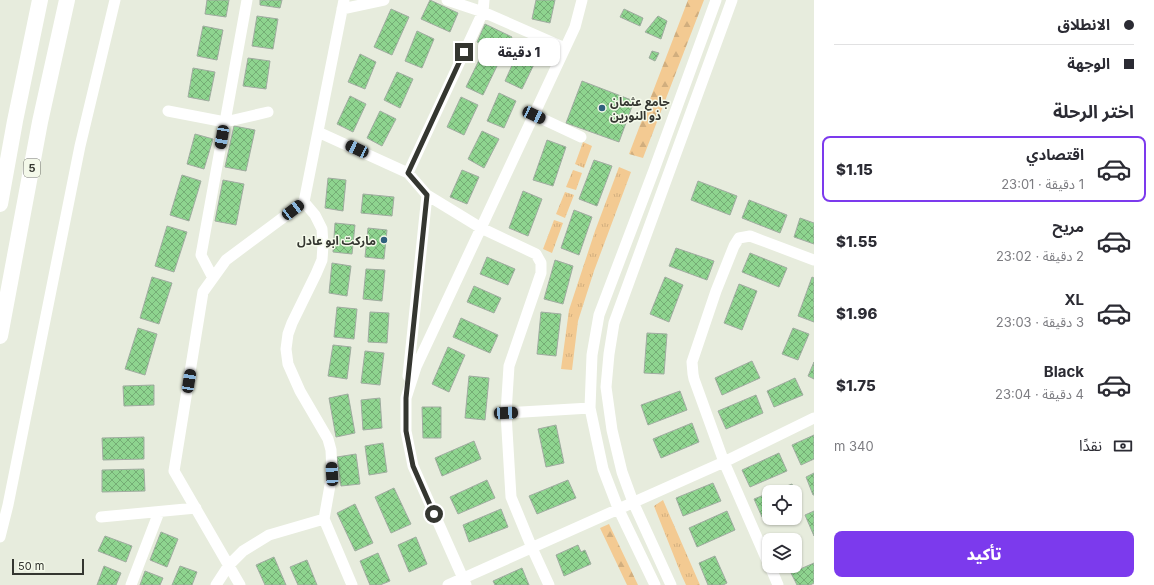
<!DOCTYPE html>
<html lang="ar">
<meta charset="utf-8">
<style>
:root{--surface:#fff;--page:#f2f2f3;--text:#2b2b33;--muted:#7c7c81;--line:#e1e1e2;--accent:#7c3aed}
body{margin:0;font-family:Inter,"Noto Sans Arabic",sans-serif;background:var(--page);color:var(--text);direction:rtl;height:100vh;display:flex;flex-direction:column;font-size:15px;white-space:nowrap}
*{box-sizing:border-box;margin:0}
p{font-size:13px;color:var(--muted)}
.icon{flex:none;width:22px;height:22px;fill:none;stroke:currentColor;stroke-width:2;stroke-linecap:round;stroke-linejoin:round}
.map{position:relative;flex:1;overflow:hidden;direction:ltr}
.panel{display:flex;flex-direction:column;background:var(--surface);width:340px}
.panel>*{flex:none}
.guide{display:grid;align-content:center;height:88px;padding:0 20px;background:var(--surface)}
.fabs{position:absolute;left:762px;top:485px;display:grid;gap:8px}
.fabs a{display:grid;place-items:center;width:40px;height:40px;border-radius:8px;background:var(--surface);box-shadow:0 1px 3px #0004;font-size:20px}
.scale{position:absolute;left:12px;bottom:10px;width:72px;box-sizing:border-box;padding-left:4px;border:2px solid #343630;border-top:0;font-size:11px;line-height:14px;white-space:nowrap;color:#343630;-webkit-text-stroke:3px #f4f9ea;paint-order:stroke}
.end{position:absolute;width:18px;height:18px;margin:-9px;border:5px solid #343630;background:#fff;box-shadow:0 0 0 2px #fff}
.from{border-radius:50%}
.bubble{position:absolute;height:28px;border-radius:8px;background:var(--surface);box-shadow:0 1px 3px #0004;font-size:13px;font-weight:800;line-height:28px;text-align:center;direction:rtl}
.car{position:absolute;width:12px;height:24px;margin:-12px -6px;border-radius:5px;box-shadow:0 0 3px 1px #0007;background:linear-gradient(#222 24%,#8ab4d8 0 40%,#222 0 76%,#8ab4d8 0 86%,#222 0)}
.guide b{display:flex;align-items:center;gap:14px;height:38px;font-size:15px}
.guide b+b{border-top:1px solid var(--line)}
.guide i{width:10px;height:10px;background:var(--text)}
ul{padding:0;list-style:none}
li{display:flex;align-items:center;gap:12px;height:66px;margin:0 8px 6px;padding:0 12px;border:2px solid transparent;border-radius:8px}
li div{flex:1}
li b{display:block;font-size:15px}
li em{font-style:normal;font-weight:800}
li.current{border-color:var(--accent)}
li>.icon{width:36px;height:36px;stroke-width:1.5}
h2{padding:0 20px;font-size:18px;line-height:48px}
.pay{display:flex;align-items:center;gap:10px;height:44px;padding:0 20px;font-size:15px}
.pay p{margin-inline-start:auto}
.button{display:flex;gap:8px;margin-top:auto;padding:8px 20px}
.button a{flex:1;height:46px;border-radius:8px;background:var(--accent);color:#fff;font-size:16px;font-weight:800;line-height:46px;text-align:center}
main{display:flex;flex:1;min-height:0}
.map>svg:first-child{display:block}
</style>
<main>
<section class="panel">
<div class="guide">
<b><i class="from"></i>الانطلاق</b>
<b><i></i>الوجهة</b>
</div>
<h2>اختر الرحلة</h2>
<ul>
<li class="current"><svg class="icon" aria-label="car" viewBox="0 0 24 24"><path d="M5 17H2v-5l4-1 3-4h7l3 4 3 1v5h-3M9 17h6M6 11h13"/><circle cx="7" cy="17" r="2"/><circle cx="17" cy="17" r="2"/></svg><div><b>اقتصادي</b><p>1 دقيقة · 23:01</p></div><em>$1.15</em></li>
<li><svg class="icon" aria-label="car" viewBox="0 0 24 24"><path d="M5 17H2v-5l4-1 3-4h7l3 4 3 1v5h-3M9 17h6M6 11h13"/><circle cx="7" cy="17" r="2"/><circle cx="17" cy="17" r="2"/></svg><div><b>مريح</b><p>2 دقيقة · 23:02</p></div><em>$1.55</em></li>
<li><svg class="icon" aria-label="car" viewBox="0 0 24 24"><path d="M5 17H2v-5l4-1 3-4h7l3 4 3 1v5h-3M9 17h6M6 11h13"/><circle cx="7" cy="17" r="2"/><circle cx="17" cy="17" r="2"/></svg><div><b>XL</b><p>3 دقيقة · 23:03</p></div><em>$1.96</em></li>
<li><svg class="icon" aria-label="car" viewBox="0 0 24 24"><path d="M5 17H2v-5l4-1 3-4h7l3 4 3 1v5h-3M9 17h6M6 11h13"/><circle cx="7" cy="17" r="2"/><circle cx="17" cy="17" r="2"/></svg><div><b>Black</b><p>4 دقيقة · 23:04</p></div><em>$1.75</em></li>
</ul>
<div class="pay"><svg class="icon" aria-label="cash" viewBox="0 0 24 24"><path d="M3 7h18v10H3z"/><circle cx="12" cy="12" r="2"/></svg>نقدًا<p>340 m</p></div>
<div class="button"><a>تأكيد</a></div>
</section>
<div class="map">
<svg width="814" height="585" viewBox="0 0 814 585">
<defs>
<pattern id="grass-tufts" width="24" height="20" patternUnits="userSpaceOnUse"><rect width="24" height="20" fill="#f3ca92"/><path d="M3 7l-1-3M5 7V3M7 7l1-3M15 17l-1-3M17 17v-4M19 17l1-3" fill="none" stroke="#d1ae7e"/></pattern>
<pattern id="forest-firs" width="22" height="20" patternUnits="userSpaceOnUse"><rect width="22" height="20" fill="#f3ca92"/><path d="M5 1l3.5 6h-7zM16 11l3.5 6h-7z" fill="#d1ae7e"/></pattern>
<pattern id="building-cross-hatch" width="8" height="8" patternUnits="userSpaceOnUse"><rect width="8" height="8" fill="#8ed48f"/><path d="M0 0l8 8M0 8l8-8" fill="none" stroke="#75ad75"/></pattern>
</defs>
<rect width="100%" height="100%" fill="#e7ecdd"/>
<path fill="url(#grass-tufts)" d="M583,142L592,146L584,168L575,164Z
M619,167L631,172L594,271L578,321L572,370L561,369L569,310L595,231Z
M573,170L582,173L576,190L566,187Z
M565,192L574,195L565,218L556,214Z
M554,220L563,223L552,253L543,249Z
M663,500L700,585H686L681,574L654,506Z"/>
<path fill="url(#forest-firs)" d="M688,0H704L643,158L629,154Z
M609,524L638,585H627L600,528Z"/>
<path fill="url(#building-cross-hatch)" stroke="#a0aca0" d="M207,0H229L226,17L205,14Z
M260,0H282L280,8L260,5Z
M430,0L458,13L450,32L421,19Z
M536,0H555L550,23L532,19Z
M391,9L409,17L392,55L374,47Z
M624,9L643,18L640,26L620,17Z
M257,16L278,19L273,49L252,46Z
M658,16L667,21L661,39L645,32Z
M485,24L512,37L503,55L477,42Z
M203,26L223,30L217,60L197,56Z
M417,31L434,39L422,68L405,61Z
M522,43L540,52L522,89L505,81Z
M652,51L659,53L655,61L649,58Z
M360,54L376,62L365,89L348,82Z
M248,58L270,61L266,89L243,86Z
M480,58L497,66L483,95L466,87Z
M193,68L215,72L209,101L188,97Z
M397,72L413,79L400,108L384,100Z
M582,81L634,101L619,142L566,123Z
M499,93L516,101L504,128L487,121Z
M350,96L366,104L353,132L337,124Z
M461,97L478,105L464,135L447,127Z
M380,111L396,119L382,146L367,138Z
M234,126L255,130L246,171L225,167Z
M482,131L499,139L484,168L468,159Z
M195,134L213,139L204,169L187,164Z
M547,140L566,147L553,186L533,180Z
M594,160L612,166L597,206L579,199Z
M462,170L479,177L467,204L450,197Z
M182,175L201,181L189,221L170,215Z
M328,178L346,180L343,211L325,208Z
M223,180L244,184L236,225L215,221Z
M698,181L737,196L730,215L691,200Z
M523,191L542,199L528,236L509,228Z
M363,194L394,197L392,216L361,213Z
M749,200L787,215L780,233L742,218Z
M574,210L592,217L579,255L561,248Z
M800,218L814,223V244L794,237Z
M335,223L355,225L352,254L333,252Z
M167,226L187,232L174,272L155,266Z
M368,228L387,230L384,259L365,257Z
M676,248L714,261L707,280L669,266Z
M750,253L787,268L779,287L742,272Z
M487,257L515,269L508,285L480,274Z
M555,260L573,266L563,304L544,299Z
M332,263L351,266L347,296L329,293Z
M366,269L385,270L382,301L363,299Z
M152,277L172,283L159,324L140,318Z
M665,277L683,285L669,322L650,314Z
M812,277L814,278V322L798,316Z
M739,284L757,291L742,330L724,323Z
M474,286L501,298L494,313L467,302Z
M337,307L357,309L354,339L334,337Z
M370,312L389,313L387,343L368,342Z
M541,312L561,314L556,356L537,354Z
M461,318L498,335L490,353L453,337Z
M138,328L157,334L145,375L125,369Z
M793,328L809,334L798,360L782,354Z
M647,333L667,334L664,374L644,373Z
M333,345L351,347L347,379L328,376Z
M448,347L465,355L449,392L432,384Z
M365,351L384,353L380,385L361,383Z
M752,361L760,378L722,395L715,378Z
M814,362V379L808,376Z
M469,376L489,378L485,420L465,418Z
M795,378L803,395L774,407L767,391Z
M154,385V405L124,406L123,386Z
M680,391L687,410L648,425L641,405Z
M348,394L355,433L336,437L329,398Z
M756,395L763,413L726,429L718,411Z
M380,398L382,428L363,430L361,400Z
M422,407H441V438H423Z
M692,423L699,442L661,458L653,439Z
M556,425L564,463L546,467L538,429Z
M814,435V459L801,465L792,445Z
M144,437V459L103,460L102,438Z
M474,441L481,459L442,476L435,458Z
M383,443L387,472L369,475L365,446Z
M779,453L787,471L750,487L742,470Z
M356,454L360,484L341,486L337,457Z
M144,469L145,491L102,492V470Z
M814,473V495H813L806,477Z
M487,480L495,498L458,514L450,497Z
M568,480L576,498L537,514L529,496Z
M713,483L721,501L683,516L676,498Z
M792,484L799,502L795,504V492H771Z
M394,488L411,524L391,533L375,497Z
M769,493V514L762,517L754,499Z
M355,504L373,543L355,551L337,513Z
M501,509L508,527L469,542L463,525Z
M727,511L735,530L697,547L689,528Z
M814,511V536L805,515Z
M161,532L178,539L167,567L150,560Z
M105,536L132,546L126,562L98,551Z
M416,537L427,564L409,572L398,545Z
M578,545L581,552L585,550L591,564L564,576L556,555Z
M797,550L800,557L795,559V551Z
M378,553L390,581L380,585H370L360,561Z
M715,556L727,583L723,585H708L699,563Z
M274,557L286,585H265L256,565Z
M307,560L317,585H298L290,567Z
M814,563V583L810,585H797L791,573Z
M104,566L121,573L116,585H97Z
M180,566L197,572L192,585H172Z
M522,568L529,585H495L493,581Z
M145,571L163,578L160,585H140Z"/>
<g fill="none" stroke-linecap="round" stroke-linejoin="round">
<path stroke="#fff" stroke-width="11" d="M344,0L304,202L315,215L322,229L323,245L322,260L316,274L292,323L288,334L286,349L288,364L300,391L328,439L331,450L332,474L324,519L352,585
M447,0L483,12L565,48
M342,9L384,0
M168,111L225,122L268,112
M534,115L581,137
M318,132L408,173L427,195L481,228L536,254L541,263V273L509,366L506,413L511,497L532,548L549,585
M408,173L483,12L484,0
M213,278L201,255L247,0
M408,376L427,195
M506,413L590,408
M101,517L196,508
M0,537L8,505L80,146L115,0
M769,565L724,462L694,379L693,374L692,362L716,291L734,246L739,238L750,236L814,260
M770,566L778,585
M131,585L159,512
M216,585L229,565L243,551L269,535L324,519
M240,585L174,471L203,292L226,260L304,202
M448,585L724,462L814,418
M466,585L413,466L406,431V398L416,367L575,27L582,0
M655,585L618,508L603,469L590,408L592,355L599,315L654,170L716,0
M671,585L633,502L622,472L612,430L606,387L609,354L614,323L732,0"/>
<path stroke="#fff" stroke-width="16" d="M0,204L15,121L40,0
M0,336L40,122L67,0"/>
</g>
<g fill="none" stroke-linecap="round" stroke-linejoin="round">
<path stroke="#343630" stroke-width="5" d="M434,514L413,466L406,431V398L427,195L408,173L464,52"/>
</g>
<g fill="#30607e" stroke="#f4f9ea" stroke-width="1.5">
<circle cx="602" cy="108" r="4"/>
<circle cx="384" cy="240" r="4"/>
</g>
<g text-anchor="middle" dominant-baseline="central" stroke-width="3" stroke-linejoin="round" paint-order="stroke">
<rect fill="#f4f9ea" stroke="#6e7068" stroke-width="1" x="24" y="159" width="16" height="18" rx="3"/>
<g font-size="11" font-weight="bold" fill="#343630">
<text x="32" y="168">5</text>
</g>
<g font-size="12" font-weight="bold" fill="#343630" stroke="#f4f9ea" text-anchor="start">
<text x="610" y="101">جامع عثمان<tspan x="610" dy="14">ذو النورين</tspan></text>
<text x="376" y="240" text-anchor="end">ماركت ابو عادل</text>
</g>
</g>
</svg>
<div class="fabs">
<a><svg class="icon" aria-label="locate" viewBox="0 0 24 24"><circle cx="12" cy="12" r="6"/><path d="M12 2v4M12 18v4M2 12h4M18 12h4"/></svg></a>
<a><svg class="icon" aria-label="layers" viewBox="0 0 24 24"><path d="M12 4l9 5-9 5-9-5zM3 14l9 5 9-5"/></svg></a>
</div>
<div class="scale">50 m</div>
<i class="end from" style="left:434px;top:514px"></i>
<i class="end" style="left:464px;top:52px"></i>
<div class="bubble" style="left:478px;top:38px;width:82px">1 دقيقة</div>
<i class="car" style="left:534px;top:115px;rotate:115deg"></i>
<i class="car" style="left:222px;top:137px;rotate:190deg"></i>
<i class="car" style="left:357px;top:149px;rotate:295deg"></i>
<i class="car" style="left:293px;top:210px;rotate:53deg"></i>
<i class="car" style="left:189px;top:381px;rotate:9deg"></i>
<i class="car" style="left:506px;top:413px;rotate:87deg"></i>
<i class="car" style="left:332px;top:474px;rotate:357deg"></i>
</div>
</main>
